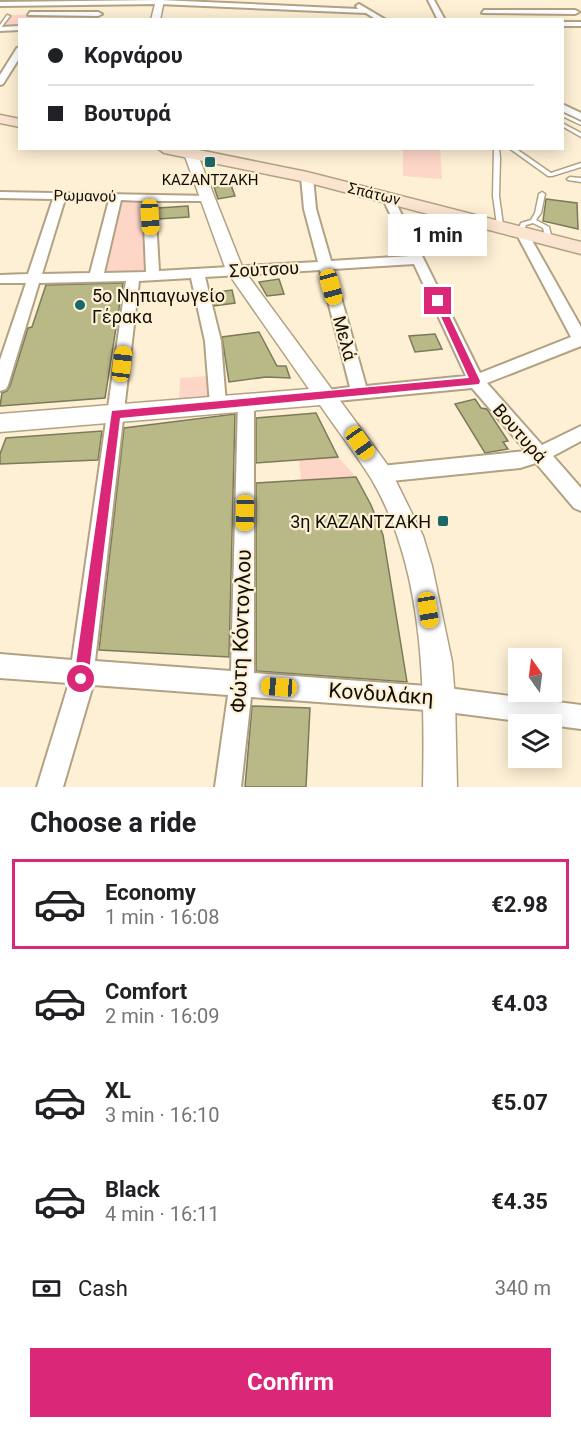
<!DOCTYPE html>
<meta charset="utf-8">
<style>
:root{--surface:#fff;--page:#f2f2f2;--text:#202124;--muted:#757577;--line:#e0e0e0;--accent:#db2777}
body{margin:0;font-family:Roboto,sans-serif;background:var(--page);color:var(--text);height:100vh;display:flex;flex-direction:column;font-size:22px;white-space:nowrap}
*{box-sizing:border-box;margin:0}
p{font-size:20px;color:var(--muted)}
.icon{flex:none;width:33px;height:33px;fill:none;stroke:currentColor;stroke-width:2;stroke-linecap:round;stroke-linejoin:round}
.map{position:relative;height:787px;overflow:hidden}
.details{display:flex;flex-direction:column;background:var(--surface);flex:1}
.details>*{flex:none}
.top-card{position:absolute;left:18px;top:18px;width:546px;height:132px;border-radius:0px;box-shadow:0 3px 15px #0003;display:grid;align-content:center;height:132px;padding:0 30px;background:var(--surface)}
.needle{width:39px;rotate:346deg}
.fabs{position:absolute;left:508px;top:648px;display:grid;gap:12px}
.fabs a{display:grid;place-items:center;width:54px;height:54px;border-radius:0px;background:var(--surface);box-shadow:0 3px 15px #0003;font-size:30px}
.end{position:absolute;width:27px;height:27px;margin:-14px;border:8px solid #db2777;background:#fff;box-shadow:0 0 0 3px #fff}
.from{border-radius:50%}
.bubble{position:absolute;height:42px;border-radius:0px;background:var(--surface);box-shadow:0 3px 15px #0003;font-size:20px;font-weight:700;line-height:42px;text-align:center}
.car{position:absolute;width:18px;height:36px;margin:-18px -9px;border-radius:8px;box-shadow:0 0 4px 2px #0007;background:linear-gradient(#f5c518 24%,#345 0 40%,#f5c518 0 76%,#345 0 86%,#f5c518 0)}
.top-card b{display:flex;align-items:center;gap:21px;height:57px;font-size:22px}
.top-card b+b{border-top:2px solid var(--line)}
.top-card i{width:15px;height:15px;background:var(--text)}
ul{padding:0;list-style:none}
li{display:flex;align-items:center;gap:18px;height:90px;margin:0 12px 9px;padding:0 18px;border:3px solid transparent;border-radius:0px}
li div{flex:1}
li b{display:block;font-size:22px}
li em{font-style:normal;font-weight:700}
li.selected{border-color:var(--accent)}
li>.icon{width:54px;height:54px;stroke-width:1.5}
h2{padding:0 30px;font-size:27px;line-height:72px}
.pay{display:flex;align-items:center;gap:15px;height:66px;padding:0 30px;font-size:22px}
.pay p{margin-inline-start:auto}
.primary-button{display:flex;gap:12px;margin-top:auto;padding:12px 30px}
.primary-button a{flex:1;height:69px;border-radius:0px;background:var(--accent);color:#fff;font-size:24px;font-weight:700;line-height:69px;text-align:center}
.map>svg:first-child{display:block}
</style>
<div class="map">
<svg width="581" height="787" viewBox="0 0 581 787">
<rect width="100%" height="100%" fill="#fdf0d5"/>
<path fill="#fed6c8" d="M95,14L91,19L20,20L19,26L3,27L11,15Z
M403,149H440L442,179L403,176Z
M118,200H144V272L101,274Z
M207,376L208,402L179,404L180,378Z
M338,457L356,477L301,480L299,460Z"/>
<path fill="#b9b887" stroke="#7b7a5a" stroke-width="1.5" d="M231,185L235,196L218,199L214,187Z
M546,199L577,203L578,229L543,221Z
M188,206L189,217L158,219V208Z
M427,219L435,222L439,231L413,233L407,221Z
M279,279L284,294L267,296L259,282Z
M123,283L105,398L0,406L2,393L7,391L10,386L28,328L32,327L46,285Z
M232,290L235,303L214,306L211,293Z
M259,332L277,366H286L290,378L266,377L229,382L222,337Z
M435,334L442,349L415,352L409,336Z
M475,399L481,408L487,409L508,441L503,442L508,449L485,453L455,404Z
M316,413L338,457L256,463V418Z
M235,414L229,657L99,650L124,428Z
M102,431L98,460L0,464V454L6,438Z
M356,477L371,505L383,535L407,682L256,671V483Z
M252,706L310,708L306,787H245Z"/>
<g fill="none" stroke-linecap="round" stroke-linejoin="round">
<defs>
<path id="service" d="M7,15L10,16L0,29V25Z
M562,113L581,122V125L562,116Z
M562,123L581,133V137L562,126Z
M499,148L500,158L499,196L503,225L500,227L497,225L493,196L494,149Z
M509,148H515L551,173L581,163V167L552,176H548Z
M570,177L581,178V182L568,180L567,179Z
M542,192L545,194L541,213L536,220L549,227L552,239L549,241L546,239L543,228L533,223L526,225L523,232L521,233L518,231L521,223L531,220L535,213L539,194Z"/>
<path id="minor" d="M160,0L358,9L356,6L359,4L386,20H377L366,13L159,4L0,6V2Z
M428,0H434L445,20H438Z
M484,10H575L579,12L575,14L482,13Z
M30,12H98L102,14L98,16L28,15Z
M562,22H581V26H562Z
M20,26V30L0,31V27Z
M17,48H20V57L3,84L0,85V75Z
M562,104L581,113V120L562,111Z
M307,174L313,177L316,209L331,261L410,256L382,197L384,195H392L480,373L571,337L515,231L521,227L525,228L581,327V346L487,383L542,445L581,426V441L553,456L581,488V511L574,508L536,463L520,468L381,482L374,480L372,474L374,468L381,466L526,451L472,388L326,402L320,401L318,396L320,391L350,387L320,270L205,277L221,341L226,405L224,410L218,412L212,410L210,405L205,341L191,278L139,281L95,661L231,671L238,403L240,398L246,396L252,398L254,403V673L440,687L581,705V729L440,711L251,697L241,787H215L228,695L93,685L63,787H37L69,683L0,678V654L72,660L126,281L39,283L8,385L6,389L0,391V360L26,283H0V275L28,274L53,199L0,198V192L210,196V200L206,201H155L159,271L318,262L304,209L301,177ZM65,199L109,200L90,273L42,274ZM121,200L143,201L146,272L104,273ZM414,264L466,376L366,386L333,269Z"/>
<path id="tertiary" d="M156,0H164L160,20H151Z
M182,148H195L243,269L389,467L423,536L432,566L452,662L455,699L457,787H423C425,687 424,569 372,480C356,454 337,430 320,405L0,432V414L309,389L226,270Z"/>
<path id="secondary" d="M0,115L20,119V127L0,123Z
M157,148H189L307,172L581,242V254L306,182L164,153Z"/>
</defs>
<use href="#service" stroke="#b2a283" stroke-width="3"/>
<use href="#minor" stroke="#b2a283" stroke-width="4"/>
<use href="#tertiary" stroke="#b2a283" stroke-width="3"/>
<use href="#secondary" stroke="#b2a283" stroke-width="3"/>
<use href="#service" fill="#fff" fill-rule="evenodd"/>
<use href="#minor" fill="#fff" fill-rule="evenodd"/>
<use href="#tertiary" fill="#fff" fill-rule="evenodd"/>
<use href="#secondary" fill="#fbe5d0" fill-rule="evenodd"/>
</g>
<path fill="#db2777" d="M435,299L442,301L480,381L479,384L120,418L88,679L86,684L81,686L77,684L74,679L112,411L469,378L434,301Z"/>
<g fill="#1b6869" stroke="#fdf0d5" stroke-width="2">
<rect x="204" y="156" width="12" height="12" rx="3"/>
<circle cx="80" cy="305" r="6"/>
<rect x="437" y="515" width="12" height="12" rx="3"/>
</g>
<g text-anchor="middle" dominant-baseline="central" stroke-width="4.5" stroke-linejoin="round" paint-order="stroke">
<g font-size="15" fill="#130e04" stroke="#fdf0d5">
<text x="210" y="180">ΚΑΖΑΝΤΖΑΚΗ</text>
</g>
<g font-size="15" fill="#130e04" stroke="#fdf0d5">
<text transform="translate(374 194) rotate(14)">Σπάτων</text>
<text transform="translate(85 196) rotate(1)">Ρωμανού</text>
</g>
<g font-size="18" fill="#130e04" stroke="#fdf0d5">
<text transform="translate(264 269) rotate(-3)">Σούτσου</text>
<text transform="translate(345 338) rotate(75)">Μελά</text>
<text transform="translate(520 433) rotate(49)">Βουτυρά</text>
</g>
<g font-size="18" fill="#130e04" stroke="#fdf0d5" text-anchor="start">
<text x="92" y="295">5ο Νηπιαγωγείο<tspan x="92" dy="21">Γέρακα</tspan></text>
<text x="431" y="521" text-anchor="end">3η ΚΑΖΑΝΤΖΑΚΗ</text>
</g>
<g font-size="21" fill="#130e04" stroke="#fdf0d5">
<text transform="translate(241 631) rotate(-88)">Φώτη Κόντογλου</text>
<text transform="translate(381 694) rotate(4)">Κονδυλάκη</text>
</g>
</g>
</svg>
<div class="fabs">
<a><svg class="needle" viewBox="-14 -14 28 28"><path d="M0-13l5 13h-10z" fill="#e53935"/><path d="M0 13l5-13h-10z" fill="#757577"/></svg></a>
<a><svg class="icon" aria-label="layers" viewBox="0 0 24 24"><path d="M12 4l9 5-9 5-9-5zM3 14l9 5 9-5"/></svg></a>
</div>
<i class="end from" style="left:81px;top:679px"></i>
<i class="end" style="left:438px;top:301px"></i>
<div class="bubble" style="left:388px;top:214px;width:99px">1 min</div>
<i class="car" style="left:150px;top:217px;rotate:177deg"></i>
<i class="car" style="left:331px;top:287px;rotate:165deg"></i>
<i class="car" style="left:122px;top:364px;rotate:7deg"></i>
<i class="car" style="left:360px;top:443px;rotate:145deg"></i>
<i class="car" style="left:245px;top:513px;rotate:181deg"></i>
<i class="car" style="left:428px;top:610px;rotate:171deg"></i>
<i class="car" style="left:279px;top:687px;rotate:274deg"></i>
<div class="top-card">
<b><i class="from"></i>Κορνάρου</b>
<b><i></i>Βουτυρά</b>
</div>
</div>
<section class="details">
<h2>Choose a ride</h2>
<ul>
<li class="selected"><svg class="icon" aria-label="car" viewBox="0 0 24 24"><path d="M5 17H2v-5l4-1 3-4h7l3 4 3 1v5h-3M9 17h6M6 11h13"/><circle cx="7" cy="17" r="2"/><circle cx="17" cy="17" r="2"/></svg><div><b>Economy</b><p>1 min · 16:08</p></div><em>€2.98</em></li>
<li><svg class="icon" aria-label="car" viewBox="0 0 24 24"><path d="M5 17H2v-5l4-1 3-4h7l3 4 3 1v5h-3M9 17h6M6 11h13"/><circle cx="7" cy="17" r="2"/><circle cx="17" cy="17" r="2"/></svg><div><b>Comfort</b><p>2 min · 16:09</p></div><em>€4.03</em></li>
<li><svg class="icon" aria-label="car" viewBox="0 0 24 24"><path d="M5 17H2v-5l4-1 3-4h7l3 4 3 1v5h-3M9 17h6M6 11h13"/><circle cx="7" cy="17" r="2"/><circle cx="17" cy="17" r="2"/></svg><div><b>XL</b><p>3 min · 16:10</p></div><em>€5.07</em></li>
<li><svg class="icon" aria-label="car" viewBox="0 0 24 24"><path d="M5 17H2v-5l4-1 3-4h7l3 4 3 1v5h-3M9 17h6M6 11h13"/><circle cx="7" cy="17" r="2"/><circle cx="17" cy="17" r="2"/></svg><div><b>Black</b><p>4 min · 16:11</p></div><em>€4.35</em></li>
</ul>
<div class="pay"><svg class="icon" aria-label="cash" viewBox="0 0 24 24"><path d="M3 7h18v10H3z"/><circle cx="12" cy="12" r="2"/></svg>Cash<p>340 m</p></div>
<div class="primary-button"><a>Confirm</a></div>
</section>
